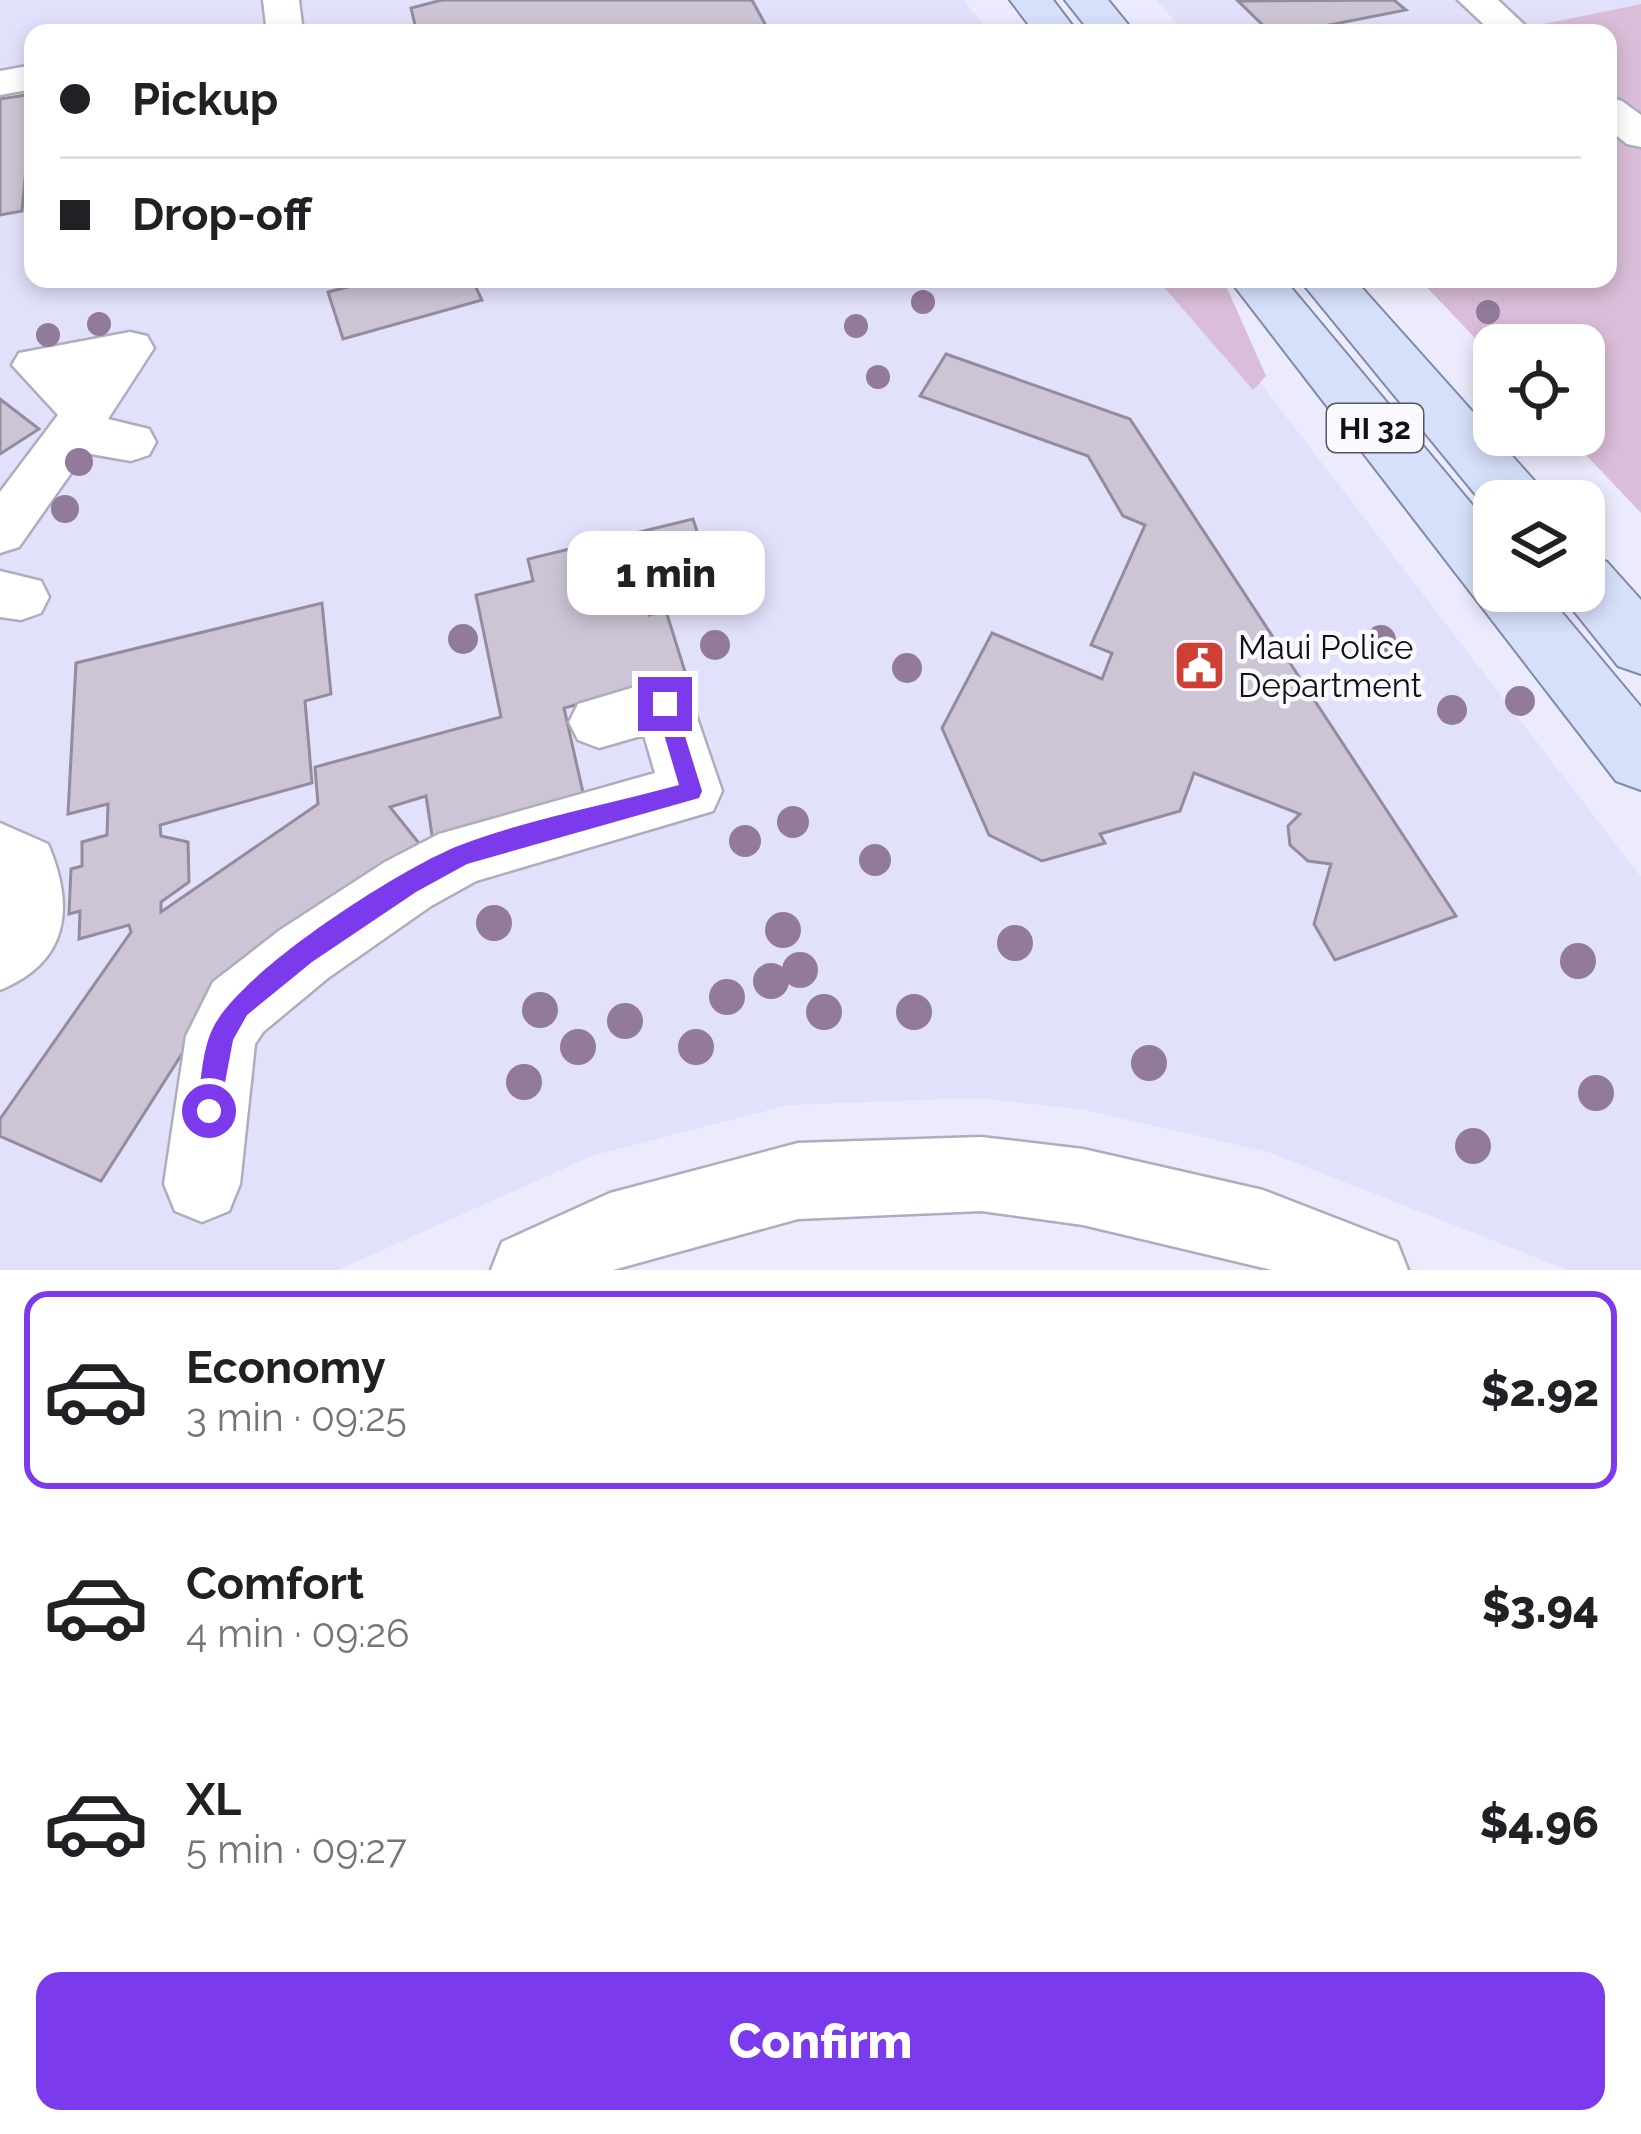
<!DOCTYPE html>
<meta charset="utf-8">
<style>
:root{--surface:#fff;--page:#f2f2f2;--text:#202124;--muted:#757577;--line:#e0e0e0;--accent:#7c3aed}
body{margin:0;font-family:Raleway,sans-serif;background:var(--page);color:var(--text);height:100vh;display:flex;flex-direction:column;font-size:45px;white-space:nowrap}
*{box-sizing:border-box;margin:0}
p{font-size:39px;color:var(--muted)}
.icon{flex:none;width:66px;height:66px;fill:none;stroke:currentColor;stroke-width:2;stroke-linecap:round;stroke-linejoin:round}
.map{position:relative;height:1270px;overflow:hidden}
.sheet{display:flex;flex-direction:column;background:var(--surface);flex:1}
.sheet>*{flex:none}
.banner{position:absolute;left:24px;top:24px;width:1593px;height:264px;border-radius:24px;box-shadow:0 6px 18px #0003;display:grid;align-content:center;height:264px;padding:0 36px;background:var(--surface)}
.fabs{position:absolute;left:1473px;top:324px;display:grid;gap:24px}
.fabs a{display:grid;place-items:center;width:132px;height:132px;border-radius:24px;background:var(--surface);box-shadow:0 6px 18px #0003;font-size:60px}
.end{position:absolute;width:54px;height:54px;margin:-27px;border:15px solid #7c3aed;background:#fff;box-shadow:0 0 0 6px #fff}
.from{border-radius:50%}
.bubble{position:absolute;height:84px;border-radius:24px;background:var(--surface);box-shadow:0 6px 18px #0003;font-size:39px;font-weight:800;line-height:84px;text-align:center}
.banner b{display:flex;align-items:center;gap:42px;height:114px;font-size:45px}
.banner b+b{border-top:3px solid var(--line)}
.banner i{width:30px;height:30px;background:var(--text)}
ul{padding:21px 0 0;list-style:none}
li{display:flex;align-items:center;gap:36px;height:198px;margin:0 24px 18px;padding:0 12px;border:6px solid transparent;border-radius:24px}
li div{flex:1}
li b{display:block;font-size:45px}
li em{font-style:normal;font-weight:800}
li.active{border-color:var(--accent)}
li>.icon{width:108px;height:108px;stroke-width:1.5}
.button{display:flex;gap:24px;margin-top:auto;padding:24px 36px}
.button a{flex:1;height:138px;border-radius:24px;background:var(--accent);color:#fff;font-size:48px;font-weight:800;line-height:138px;text-align:center}
.map>svg:first-child{display:block}
</style>
<div class="map">
<svg width="1641" height="1270" viewBox="0 0 1641 1270">
<rect width="100%" height="100%" fill="#ebebfd"/>
<path fill="#e2e1fb" d="M0,0H964L990,33H33V279H1180L1641,877V1270H1568L1268,1152L1085,1110L978,1098L789,1105L594,1155L338,1270H0Z
M1156,0H1641V4L1499,33H1186Z"/>
<path fill="#dabdd8" d="M1641,4V513L1567,435H1584V345H1494V358L1419,279H1608V33H1499Z
M1157,279H1223L1266,376L1253,390Z"/>
<path fill="#cdc5d6" stroke="#948c9c" stroke-width="3" d="M442,0H752L770,33H417L411,8Z
M1394,0L1406,10L1319,27L1325,33H1271L1238,1Z
M33,94L22,211L0,215V99Z
M378,279H472L482,300L343,339L328,292Z
M946,354L1130,419L1456,916L1335,960L1314,924L1331,864L1308,861L1290,845L1288,826L1300,814L1194,773L1180,811L1100,834L1105,843L1042,861L989,835L942,728L992,633L1102,679L1112,653L1091,645L1145,525L1123,516L1088,456L920,396Z
M0,399L39,429L0,454Z
M693,519L714,584L645,602L649,615L666,611L686,675L564,708L586,806L434,848L426,796L390,807L422,847L229,980L101,1181L0,1136V1119L131,932L129,925L79,939L80,911L69,914L71,869L82,866V842L107,835L108,804L68,814L76,663L322,603L331,694L305,701L312,783L160,825L161,836L188,842L189,882L161,902V912L318,804L315,767L501,717L476,595L533,581L528,559Z"/>
<g fill="none" stroke-linecap="round" stroke-linejoin="round">
<defs>
<path id="minor" d="M263,0H299L303,33H267Z
M1458,0H1498L1533,33H1493Z
M33,65V89L0,95V71Z
M1608,97L1622,101L1641,115V147L1627,144L1608,129Z
M130,332L147,336L154,348L108,419L149,429L156,442L149,455L131,461L85,453L19,547L0,553V492L58,415L12,365L19,353Z
M0,571L41,581L49,597L41,613L21,620L0,617Z
M665,678L686,686L722,791L713,811L476,881L431,906L328,978L263,1032L255,1044L240,1184L229,1211L202,1222L175,1211L164,1184L186,1036L213,982L280,930L385,862L439,834L655,773L644,735L599,748L578,740L569,722L578,704Z
M0,823L48,844C75,907 69,962 0,990Z
M981,1137L1083,1149L1263,1190L1397,1242L1408,1270H1272L1083,1225L981,1211L798,1219L613,1270H491L502,1242L610,1193L798,1143Z"/>
<path id="major" d="M1010,0H1053L1078,33H1035Z
M1065,0H1108L1135,33H1091Z
M1229,279H1284L1494,531V591H1544L1641,707V790L1616,781Z
M1299,279H1354L1538,485L1546,501H1494V517Z
M1584,554L1607,562L1641,600V674L1618,666L1558,591H1584Z"/>
</defs>
<use href="#minor" stroke="#adadbe" stroke-width="5"/>
<use href="#major" stroke="#7e8aa8" stroke-width="4"/>
<use href="#minor" fill="#fff" fill-rule="evenodd"/>
<use href="#major" fill="#d6e0fa" fill-rule="evenodd"/>
</g>
<g fill="#927a9a">
<circle cx="923" cy="302" r="12"/>
<circle cx="1488" cy="312" r="12"/>
<circle cx="99" cy="324" r="12"/>
<circle cx="856" cy="326" r="12"/>
<circle cx="48" cy="335" r="12"/>
<circle cx="878" cy="377" r="12"/>
<circle cx="79" cy="462" r="14"/>
<circle cx="65" cy="509" r="14"/>
<circle cx="463" cy="639" r="15"/>
<circle cx="1381" cy="640" r="15"/>
<circle cx="715" cy="645" r="15"/>
<circle cx="907" cy="668" r="15"/>
<circle cx="1520" cy="701" r="15"/>
<circle cx="1452" cy="710" r="15"/>
<circle cx="793" cy="822" r="16"/>
<circle cx="745" cy="841" r="16"/>
<circle cx="875" cy="860" r="16"/>
<circle cx="494" cy="923" r="18"/>
<circle cx="783" cy="930" r="18"/>
<circle cx="1015" cy="943" r="18"/>
<circle cx="1578" cy="961" r="18"/>
<circle cx="800" cy="970" r="18"/>
<circle cx="771" cy="981" r="18"/>
<circle cx="727" cy="997" r="18"/>
<circle cx="540" cy="1010" r="18"/>
<circle cx="824" cy="1012" r="18"/>
<circle cx="914" cy="1012" r="18"/>
<circle cx="625" cy="1021" r="18"/>
<circle cx="578" cy="1047" r="18"/>
<circle cx="696" cy="1047" r="18"/>
<circle cx="1149" cy="1063" r="18"/>
<circle cx="524" cy="1082" r="18"/>
<circle cx="1596" cy="1093" r="18"/>
<circle cx="1473" cy="1146" r="18"/>
</g>
<path fill="#7c3aed" d="M665,695L675,704L702,791L699,798L467,864L416,892L312,962L247,1015L233,1040L218,1120L209,1123L201,1120L197,1111C201,1086 201,1054 212,1030C237,973 398,870 458,846C528,819 606,805 679,785L655,704Z"/>
<defs>
<symbol id="civic-square" viewBox="-11 -11 22 22"><rect x="-9" y="-9" width="18" height="18" rx="4" fill="#ce4034" stroke="#faf9fd"/><path d="M-.6-6.5H3V-4.5H.6V-3L4-1V1h2V6H-6V1h2V-1L-.6-3ZM-1.2 2.5V6h2.4V2.5Z" fill="#fff"/></symbol>
</defs>
<g fill-rule="evenodd">
<use href="#civic-square" x="1170" y="636" width="59" height="59"/>
</g>
<g text-anchor="middle" dominant-baseline="central" stroke-width="9" stroke-linejoin="round" paint-order="stroke">
<rect fill="#faf9fd" stroke="#56565b" stroke-width="3" x="1327" y="404" width="96" height="48" rx="9"/>
<g font-size="30" font-weight="bold" fill="#101016">
<text x="1375" y="428">HI 32</text>
</g>
<g font-size="33" fill="#101016" stroke="#faf9fd" text-anchor="start">
<text x="1238" y="647">Maui Police<tspan x="1238" dy="38">Department</tspan></text>
</g>
</g>
</svg>
<div class="fabs">
<a><svg class="icon" aria-label="locate" viewBox="0 0 24 24"><circle cx="12" cy="12" r="6"/><path d="M12 2v4M12 18v4M2 12h4M18 12h4"/></svg></a>
<a><svg class="icon" aria-label="layers" viewBox="0 0 24 24"><path d="M12 4l9 5-9 5-9-5zM3 14l9 5 9-5"/></svg></a>
</div>
<i class="end from" style="left:209px;top:1111px"></i>
<i class="end" style="left:665px;top:704px"></i>
<div class="bubble" style="left:567px;top:531px;width:198px">1 min</div>
<div class="banner">
<b><i class="from"></i>Pickup</b>
<b><i></i>Drop-off</b>
</div>
</div>
<section class="sheet">
<ul>
<li class="active"><svg class="icon" aria-label="car" viewBox="0 0 24 24"><path d="M5 17H2v-5l4-1 3-4h7l3 4 3 1v5h-3M9 17h6M6 11h13"/><circle cx="7" cy="17" r="2"/><circle cx="17" cy="17" r="2"/></svg><div><b>Economy</b><p>3 min · 09:25</p></div><em>$2.92</em></li>
<li><svg class="icon" aria-label="car" viewBox="0 0 24 24"><path d="M5 17H2v-5l4-1 3-4h7l3 4 3 1v5h-3M9 17h6M6 11h13"/><circle cx="7" cy="17" r="2"/><circle cx="17" cy="17" r="2"/></svg><div><b>Comfort</b><p>4 min · 09:26</p></div><em>$3.94</em></li>
<li><svg class="icon" aria-label="car" viewBox="0 0 24 24"><path d="M5 17H2v-5l4-1 3-4h7l3 4 3 1v5h-3M9 17h6M6 11h13"/><circle cx="7" cy="17" r="2"/><circle cx="17" cy="17" r="2"/></svg><div><b>XL</b><p>5 min · 09:27</p></div><em>$4.96</em></li>
</ul>
<div class="button"><a>Confirm</a></div>
</section>
